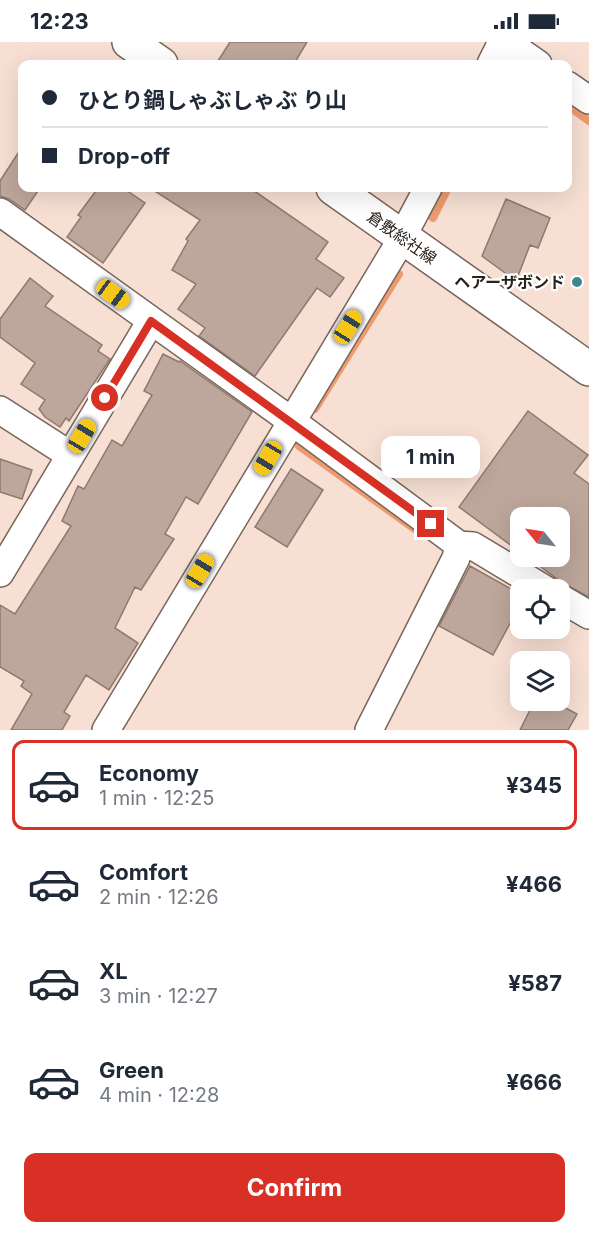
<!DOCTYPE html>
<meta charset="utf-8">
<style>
:root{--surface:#fff;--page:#f2f2f3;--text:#1f2937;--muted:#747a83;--line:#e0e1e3;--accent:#d93025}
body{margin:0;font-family:Inter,"Noto Sans JP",sans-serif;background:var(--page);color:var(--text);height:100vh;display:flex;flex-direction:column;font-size:22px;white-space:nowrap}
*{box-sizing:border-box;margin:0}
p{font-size:20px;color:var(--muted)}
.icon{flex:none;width:33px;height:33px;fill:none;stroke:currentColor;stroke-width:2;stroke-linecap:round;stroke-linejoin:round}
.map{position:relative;height:688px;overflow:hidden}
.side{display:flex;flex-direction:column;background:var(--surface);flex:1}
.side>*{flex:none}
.banner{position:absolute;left:18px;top:18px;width:554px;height:132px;border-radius:12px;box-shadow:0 6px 24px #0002;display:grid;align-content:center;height:132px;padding:0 24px;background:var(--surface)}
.needle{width:39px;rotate:300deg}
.tools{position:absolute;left:510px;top:465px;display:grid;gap:12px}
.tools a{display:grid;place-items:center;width:60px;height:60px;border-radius:12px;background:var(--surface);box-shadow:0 6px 24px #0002;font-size:30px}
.end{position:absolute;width:27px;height:27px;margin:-14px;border:8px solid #d93025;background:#fff;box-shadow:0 0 0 3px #fff}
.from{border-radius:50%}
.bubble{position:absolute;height:42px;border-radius:12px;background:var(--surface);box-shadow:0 6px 24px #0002;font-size:20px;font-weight:700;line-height:42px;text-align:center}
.car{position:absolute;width:18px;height:36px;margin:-18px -9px;border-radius:8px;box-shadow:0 0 4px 2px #0007;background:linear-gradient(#f5c518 24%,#345 0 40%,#f5c518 0 76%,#345 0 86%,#f5c518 0)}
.banner b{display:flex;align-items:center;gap:21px;height:57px;font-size:22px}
.banner b+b{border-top:2px solid var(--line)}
.banner i{width:15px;height:15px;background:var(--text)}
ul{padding:10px 0 0;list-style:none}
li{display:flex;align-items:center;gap:18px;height:90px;margin:0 12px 9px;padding:0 12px;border:3px solid transparent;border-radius:12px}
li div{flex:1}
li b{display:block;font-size:22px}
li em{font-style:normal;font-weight:700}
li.current{border-color:var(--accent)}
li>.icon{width:54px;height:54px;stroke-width:1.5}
.button{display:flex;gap:12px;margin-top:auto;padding:12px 24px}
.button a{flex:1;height:69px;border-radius:12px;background:var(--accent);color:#fff;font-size:24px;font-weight:700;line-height:69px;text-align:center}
.status{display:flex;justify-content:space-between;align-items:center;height:42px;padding:0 30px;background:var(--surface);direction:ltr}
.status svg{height:16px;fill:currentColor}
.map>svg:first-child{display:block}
</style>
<div class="status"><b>12:23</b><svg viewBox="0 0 49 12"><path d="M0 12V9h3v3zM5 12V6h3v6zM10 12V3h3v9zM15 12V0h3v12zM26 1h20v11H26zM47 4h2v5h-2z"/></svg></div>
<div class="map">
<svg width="589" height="688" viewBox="0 0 589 688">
<rect width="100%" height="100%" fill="#f7dfd3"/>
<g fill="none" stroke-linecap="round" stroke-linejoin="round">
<path stroke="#ed9a6f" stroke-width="8" d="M567,63L589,79
M433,176L448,146
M315,367L399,232
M299,404L423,493"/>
</g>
<path fill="#bda69b" stroke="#8e796f" stroke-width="1.5" d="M230,0H307L294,22H216Z
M22,105V146H40L25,168L9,157L0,154V139Z
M98,146H123L145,161L103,221L67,195L81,175L78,173Z
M150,146H250L328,200L316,217L344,236L330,255L317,246L255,334L199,294L205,286L178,267L196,242L172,228L188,199L186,197L200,178Z
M506,157L550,176L538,206L530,203L516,239L482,214Z
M30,236L53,254L45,264L102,303L98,309L110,317L69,379L66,376L60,385L45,375L39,367L45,358L21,342L35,321L0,295V277Z
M163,312L179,320L180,319L252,370L198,462L186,455L165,492L174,497L141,548L135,545L115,586L138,601L109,648L86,633L64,670L70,674L62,688H11L32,652L21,644L24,639L0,625V563L15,572L71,484L62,479L78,444L84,447L112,398L122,404L152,353L144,349Z
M528,369L588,413L574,431L589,442V555L563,541L526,514H560V476H520V510L459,465Z
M0,417L32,428L22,457L0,450Z
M291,427L323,448L287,505L255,485Z
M470,524L520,552V563L493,613L439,584Z
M535,658H551L577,672L568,688H520Z"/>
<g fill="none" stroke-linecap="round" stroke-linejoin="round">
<defs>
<path id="street" d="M506,0L538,22
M491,22L502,0
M567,43L589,58
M0,170L290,378L459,503L456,516L369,688
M0,368L70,413
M459,503L473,504L546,548
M0,531L151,279
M560,556L589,573
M106,688L394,210L428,146"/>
<path id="secondary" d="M129,0L161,22
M333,146L589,327"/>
</defs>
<use href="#street" stroke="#79655a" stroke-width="30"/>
<use href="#secondary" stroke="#79655a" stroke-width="36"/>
<use href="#street" stroke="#fff" stroke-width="27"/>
<use href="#secondary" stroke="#fff" stroke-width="33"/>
</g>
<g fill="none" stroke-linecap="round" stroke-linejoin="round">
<path stroke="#d93025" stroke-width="8" d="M105,356L151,279L431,482"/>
</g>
<circle fill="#3f878b" stroke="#fff" stroke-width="2" cx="577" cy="240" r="6"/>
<g text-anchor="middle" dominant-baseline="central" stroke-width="4.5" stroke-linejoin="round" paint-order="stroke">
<g font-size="16" fill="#2a221d" stroke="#fff">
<text transform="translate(402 195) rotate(35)">倉敷総社線</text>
</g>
<g font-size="16" font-weight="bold" fill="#2a221d" stroke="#fff" text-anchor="end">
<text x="565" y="240">ヘアーザボンド</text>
</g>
</g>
</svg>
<div class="tools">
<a><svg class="needle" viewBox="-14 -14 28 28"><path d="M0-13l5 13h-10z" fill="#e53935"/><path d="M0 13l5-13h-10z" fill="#747a83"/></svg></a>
<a><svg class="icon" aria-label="locate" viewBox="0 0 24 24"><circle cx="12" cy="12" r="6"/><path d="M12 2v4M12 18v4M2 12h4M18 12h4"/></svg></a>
<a><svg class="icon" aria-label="layers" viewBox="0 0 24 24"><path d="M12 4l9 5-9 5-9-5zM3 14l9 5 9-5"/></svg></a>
</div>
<i class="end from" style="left:105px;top:356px"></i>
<i class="end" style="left:431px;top:482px"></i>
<div class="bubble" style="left:381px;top:394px;width:99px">1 min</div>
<i class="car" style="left:113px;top:252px;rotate:126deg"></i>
<i class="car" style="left:348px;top:285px;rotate:32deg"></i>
<i class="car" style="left:82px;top:394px;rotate:31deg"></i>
<i class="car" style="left:268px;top:416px;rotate:211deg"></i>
<i class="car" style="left:200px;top:529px;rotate:31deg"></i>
<div class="banner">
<b><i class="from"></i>ひとり鍋しゃぶしゃぶ り山</b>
<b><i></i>Drop-off</b>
</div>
</div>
<section class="side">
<ul>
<li class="current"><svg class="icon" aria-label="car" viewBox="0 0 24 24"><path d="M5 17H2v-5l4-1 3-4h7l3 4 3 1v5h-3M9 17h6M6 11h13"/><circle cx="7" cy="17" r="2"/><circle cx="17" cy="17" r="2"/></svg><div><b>Economy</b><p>1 min · 12:25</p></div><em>¥345</em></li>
<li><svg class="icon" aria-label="car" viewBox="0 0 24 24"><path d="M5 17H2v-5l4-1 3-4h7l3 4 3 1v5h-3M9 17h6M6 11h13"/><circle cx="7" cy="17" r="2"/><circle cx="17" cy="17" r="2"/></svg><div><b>Comfort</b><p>2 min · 12:26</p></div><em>¥466</em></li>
<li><svg class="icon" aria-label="car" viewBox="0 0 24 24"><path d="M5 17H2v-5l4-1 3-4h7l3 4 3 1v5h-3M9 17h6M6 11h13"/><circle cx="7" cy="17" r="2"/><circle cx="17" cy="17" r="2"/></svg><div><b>XL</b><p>3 min · 12:27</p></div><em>¥587</em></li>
<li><svg class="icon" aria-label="car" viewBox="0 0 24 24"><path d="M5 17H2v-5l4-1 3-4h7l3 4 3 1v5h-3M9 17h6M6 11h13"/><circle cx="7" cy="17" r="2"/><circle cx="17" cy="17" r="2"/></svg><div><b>Green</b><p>4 min · 12:28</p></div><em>¥666</em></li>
</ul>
<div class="button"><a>Confirm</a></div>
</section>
